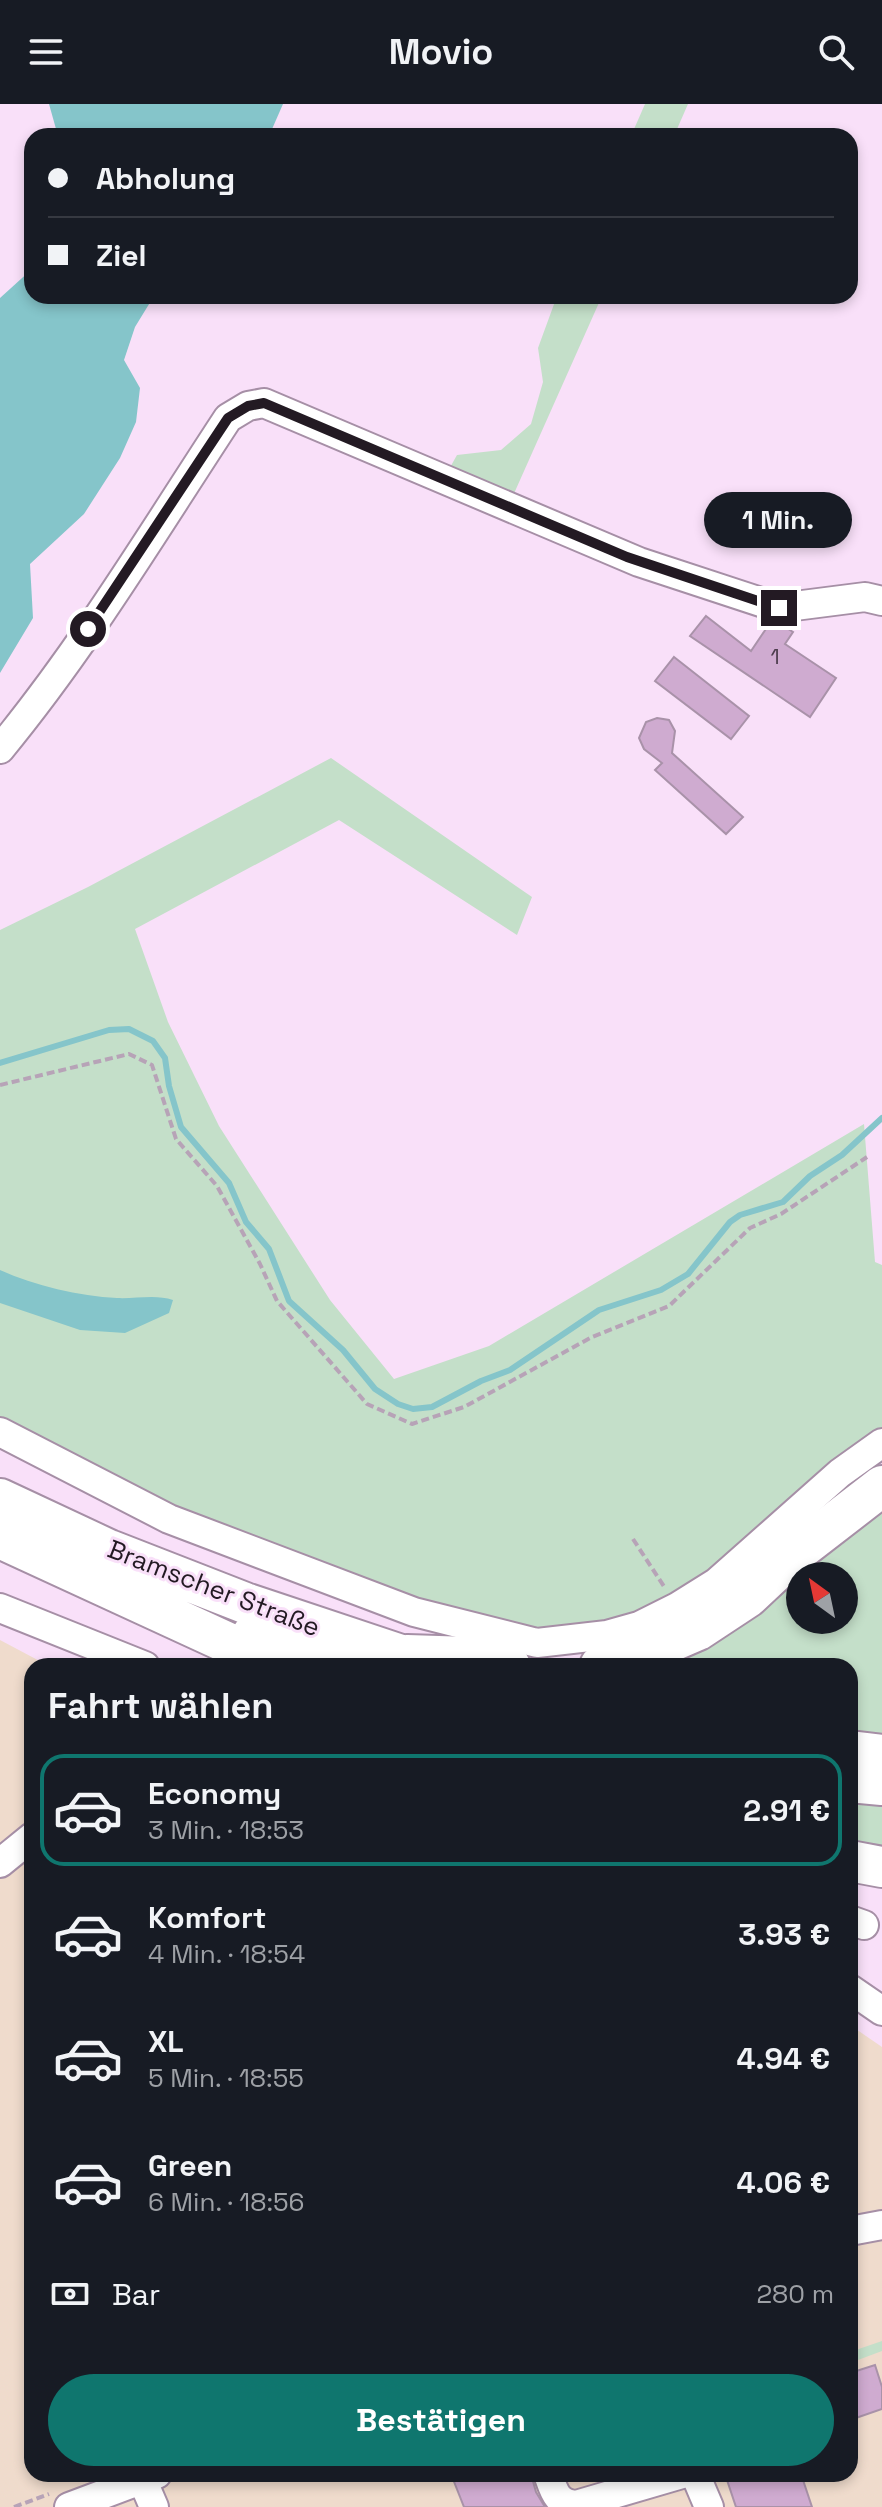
<!DOCTYPE html>
<html lang="de">
<meta charset="utf-8">
<style>
:root{--surface:#171b24;--page:#242831;--text:#f1f3f6;--muted:#9ea1a6;--line:#363941;--accent:#0f766e}
body{margin:0;font-family:"Space Grotesk",sans-serif;background:var(--page);color:var(--text);height:100vh;display:flex;flex-direction:column;font-size:30px;white-space:nowrap}
*{box-sizing:border-box;margin:0}
p{font-size:26px;color:var(--muted)}
.icon{flex:none;width:44px;height:44px;fill:none;stroke:currentColor;stroke-width:2;stroke-linecap:round;stroke-linejoin:round}
.map{position:relative;flex:1;overflow:hidden}
.details{position:absolute;left:24px;top:1554px;width:834px;height:824px;display:flex;flex-direction:column;background:var(--surface);border-radius:24px;box-shadow:0 4px 12px #0003}
.details>*{flex:none}
.top-card{position:absolute;left:24px;top:24px;width:834px;height:176px;border-radius:24px;box-shadow:0 4px 12px #0003;display:grid;align-content:center;height:176px;padding:0 24px;background:var(--surface)}
.needle{width:52px;rotate:327deg}
.buttons{position:absolute;left:786px;top:1458px;display:grid;gap:16px}
.buttons a{display:grid;place-items:center;width:72px;height:72px;border-radius:50%;background:var(--surface);box-shadow:0 4px 12px #0003;font-size:40px}
.end{position:absolute;width:36px;height:36px;margin:-18px;border:10px solid #231a23;background:#fff;box-shadow:0 0 0 4px #fff}
.from{border-radius:50%}
.bubble{position:absolute;height:56px;border-radius:28px;background:var(--surface);box-shadow:0 4px 12px #0003;font-size:26px;font-weight:700;line-height:56px;text-align:center}
.top-card b{display:flex;align-items:center;gap:28px;height:76px;font-size:30px}
.top-card b+b{border-top:2px solid var(--line)}
.top-card i{width:20px;height:20px;background:var(--text)}
ul{padding:0;list-style:none}
li{display:flex;align-items:center;gap:24px;height:112px;margin:0 16px 12px;padding:0 8px;border:4px solid transparent;border-radius:24px}
li div{flex:1}
li b{display:block;font-size:30px}
li em{font-style:normal;font-weight:700}
li.active{border-color:var(--accent)}
li>.icon{width:72px;height:72px;stroke-width:1.5}
h2{padding:0 24px;font-size:36px;line-height:96px}
.pay{display:flex;align-items:center;gap:20px;height:88px;padding:0 24px;font-size:30px}
.pay p{margin-inline-start:auto}
.primary-button{display:flex;gap:16px;margin-top:auto;padding:16px 24px}
.primary-button a{flex:1;height:92px;border-radius:48px;background:var(--accent);color:#fff;font-size:32px;font-weight:700;line-height:92px;text-align:center}
header{display:flex;justify-content:space-between;align-items:center;height:104px;padding:0 24px;background:var(--surface);font-size:36px;font-weight:700}
.map>svg:first-child{display:block}
</style>
<header><svg class="icon" aria-label="menu" viewBox="0 0 24 24"><path d="M4 6h16M4 12h16M4 18h16"/></svg>Movio<svg class="icon" aria-label="search" viewBox="0 0 24 24"><circle cx="10" cy="10" r="6"/><path d="M15 15l6 6"/></svg></header>
<div class="map">
<svg width="882" height="2403" viewBox="0 0 882 2403">
<rect width="100%" height="100%" fill="#f9e0f9"/>
<path fill="#efdbcc" d="M0,1536L49,1562H32V2370H850V1921L882,1943V2403H0Z"/>
<path fill="#c4dfc9" fill-rule="evenodd" d="M645,0H688L674,32H631Z
M557,192H602L508,403L443,376L457,351L501,346L531,320L543,278L538,244Z
M331,654L532,793L517,831L339,716L135,825L168,918L219,1022L330,1196L394,1275L489,1242L864,1020L875,1158L882,1161V1339L717,1478L572,1536L414,1508L0,1328V826L88,783Z
M882,1382V1651L850,1647V1562H600ZM800,1472H844V1516H800Z
M850,1678L882,1681V1763L850,1757Z
M882,2237V2247L850,2259V2248Z"/>
<path fill="#85c5ca" d="M49,0H283L269,32H58Z
M32,165V192H154L135,223L124,256L140,284L136,318L120,354L84,410L30,460L33,514L0,569V194Z
M0,1166C35,1182 79,1192 117,1194C135,1195 156,1190 173,1196L169,1209L125,1229L80,1226L0,1199Z"/>
<g fill="none" stroke-linecap="round" stroke-linejoin="round">
<path stroke="#85c5ca" stroke-width="6" d="M0,959L109,926L129,925L153,937L165,954L169,982L181,1023L229,1079L246,1118L269,1145L289,1197L343,1246L375,1285L398,1300L413,1305L432,1303L481,1277L510,1266L599,1206L661,1186L688,1170L730,1118L740,1111L783,1098L810,1072L842,1051L882,1014"/>
</g>
<path fill="#cfabd0" stroke="#a992a9" stroke-width="2" d="M706,512L751,547L770,519L782,521L793,528L785,540L836,574L810,613L690,532Z
M674,553L749,612L731,635L655,577Z
M657,614L669,616L675,627L672,649L743,713L726,730L655,666L662,659L644,645L639,634L646,618Z
M875,2261L882,2283V2305L850,2316V2269Z
M451,2370H531L536,2388L545,2403H464Z
M725,2370H801L812,2403H736Z"/>
<g fill="none" stroke-linecap="round" stroke-linejoin="round">
<defs>
<path id="minor" d="M0,645C85,542 155,425 228,314L248,302L264,299L639,458L779,504L865,493L882,497
M0,1328L169,1415L414,1508L537,1539L607,1531L639,1522L677,1503L717,1478L840,1369L882,1339
M0,1504L145,1562
M0,1759L32,1733
M850,1816L864,1821
M850,1885L882,1907
M850,2127L882,2121
M548,2370C554,2387 556,2399 576,2401L682,2370
M695,2370L709,2403
M142,2375L154,2403
M69,2403L157,2370"/>
<path id="highway" d="M0,1395L109,1446L245,1499L434,1562
M0,1434L278,1562
M252,1531L342,1562
M407,1551L469,1553L510,1562
M600,1562L638,1552L698,1526L748,1493L794,1450L882,1382
M850,1647L882,1651
M850,1678L882,1681
M850,1757L882,1763"/>
</defs>
<use href="#minor" stroke="#a68fa6" stroke-width="32"/>
<use href="#highway" stroke="#a68fa6" stroke-width="44"/>
<path stroke="#b7a3b7" stroke-width="4" stroke-dasharray="8 4" stroke-linecap="butt" d="M0,981L129,950L152,961L176,1035L217,1082L260,1160L277,1197L367,1300L412,1320L464,1303L592,1233L669,1202L750,1124L781,1110L867,1053
M633,1435L665,1484
M14,2403L49,2390"/>
<use href="#minor" stroke="#fff" stroke-width="28"/>
<use href="#highway" stroke="#fff" stroke-width="40"/>
</g>
<g fill="none" stroke-linecap="round" stroke-linejoin="round">
<path stroke="#231a23" stroke-width="10" d="M88,525L228,314L248,302L264,299L627,453L779,504"/>
</g>
<g text-anchor="middle" dominant-baseline="central" stroke-width="6" stroke-linejoin="round" paint-order="stroke">
<g font-size="22" fill="#4e3e4e">
<text x="775" y="552">1</text>
</g>
<g font-size="26" fill="#231a23" stroke="#f9e0f9">
<text transform="translate(214 1484) rotate(21)">Bramscher Straße</text>
</g>
</g>
</svg>
<div class="buttons">
<a><svg class="needle" viewBox="-14 -14 28 28"><path d="M0-13l5 13h-10z" fill="#e53935"/><path d="M0 13l5-13h-10z" fill="#9ea1a6"/></svg></a>
</div>
<i class="end from" style="left:88px;top:525px"></i>
<i class="end" style="left:779px;top:504px"></i>
<div class="bubble" style="left:704px;top:388px;width:148px">1 Min.</div>
<div class="top-card">
<b><i class="from"></i>Abholung</b>
<b><i></i>Ziel</b>
</div>
<section class="details">
<h2>Fahrt wählen</h2>
<ul>
<li class="active"><svg class="icon" aria-label="car" viewBox="0 0 24 24"><path d="M5 17H2v-5l4-1 3-4h7l3 4 3 1v5h-3M9 17h6M6 11h13"/><circle cx="7" cy="17" r="2"/><circle cx="17" cy="17" r="2"/></svg><div><b>Economy</b><p>3 Min. · 18:53</p></div><em>2.91 €</em></li>
<li><svg class="icon" aria-label="car" viewBox="0 0 24 24"><path d="M5 17H2v-5l4-1 3-4h7l3 4 3 1v5h-3M9 17h6M6 11h13"/><circle cx="7" cy="17" r="2"/><circle cx="17" cy="17" r="2"/></svg><div><b>Komfort</b><p>4 Min. · 18:54</p></div><em>3.93 €</em></li>
<li><svg class="icon" aria-label="car" viewBox="0 0 24 24"><path d="M5 17H2v-5l4-1 3-4h7l3 4 3 1v5h-3M9 17h6M6 11h13"/><circle cx="7" cy="17" r="2"/><circle cx="17" cy="17" r="2"/></svg><div><b>XL</b><p>5 Min. · 18:55</p></div><em>4.94 €</em></li>
<li><svg class="icon" aria-label="car" viewBox="0 0 24 24"><path d="M5 17H2v-5l4-1 3-4h7l3 4 3 1v5h-3M9 17h6M6 11h13"/><circle cx="7" cy="17" r="2"/><circle cx="17" cy="17" r="2"/></svg><div><b>Green</b><p>6 Min. · 18:56</p></div><em>4.06 €</em></li>
</ul>
<div class="pay"><svg class="icon" aria-label="cash" viewBox="0 0 24 24"><path d="M3 7h18v10H3z"/><circle cx="12" cy="12" r="2"/></svg>Bar<p>280 m</p></div>
<div class="primary-button"><a>Bestätigen</a></div>
</section>
</div>
